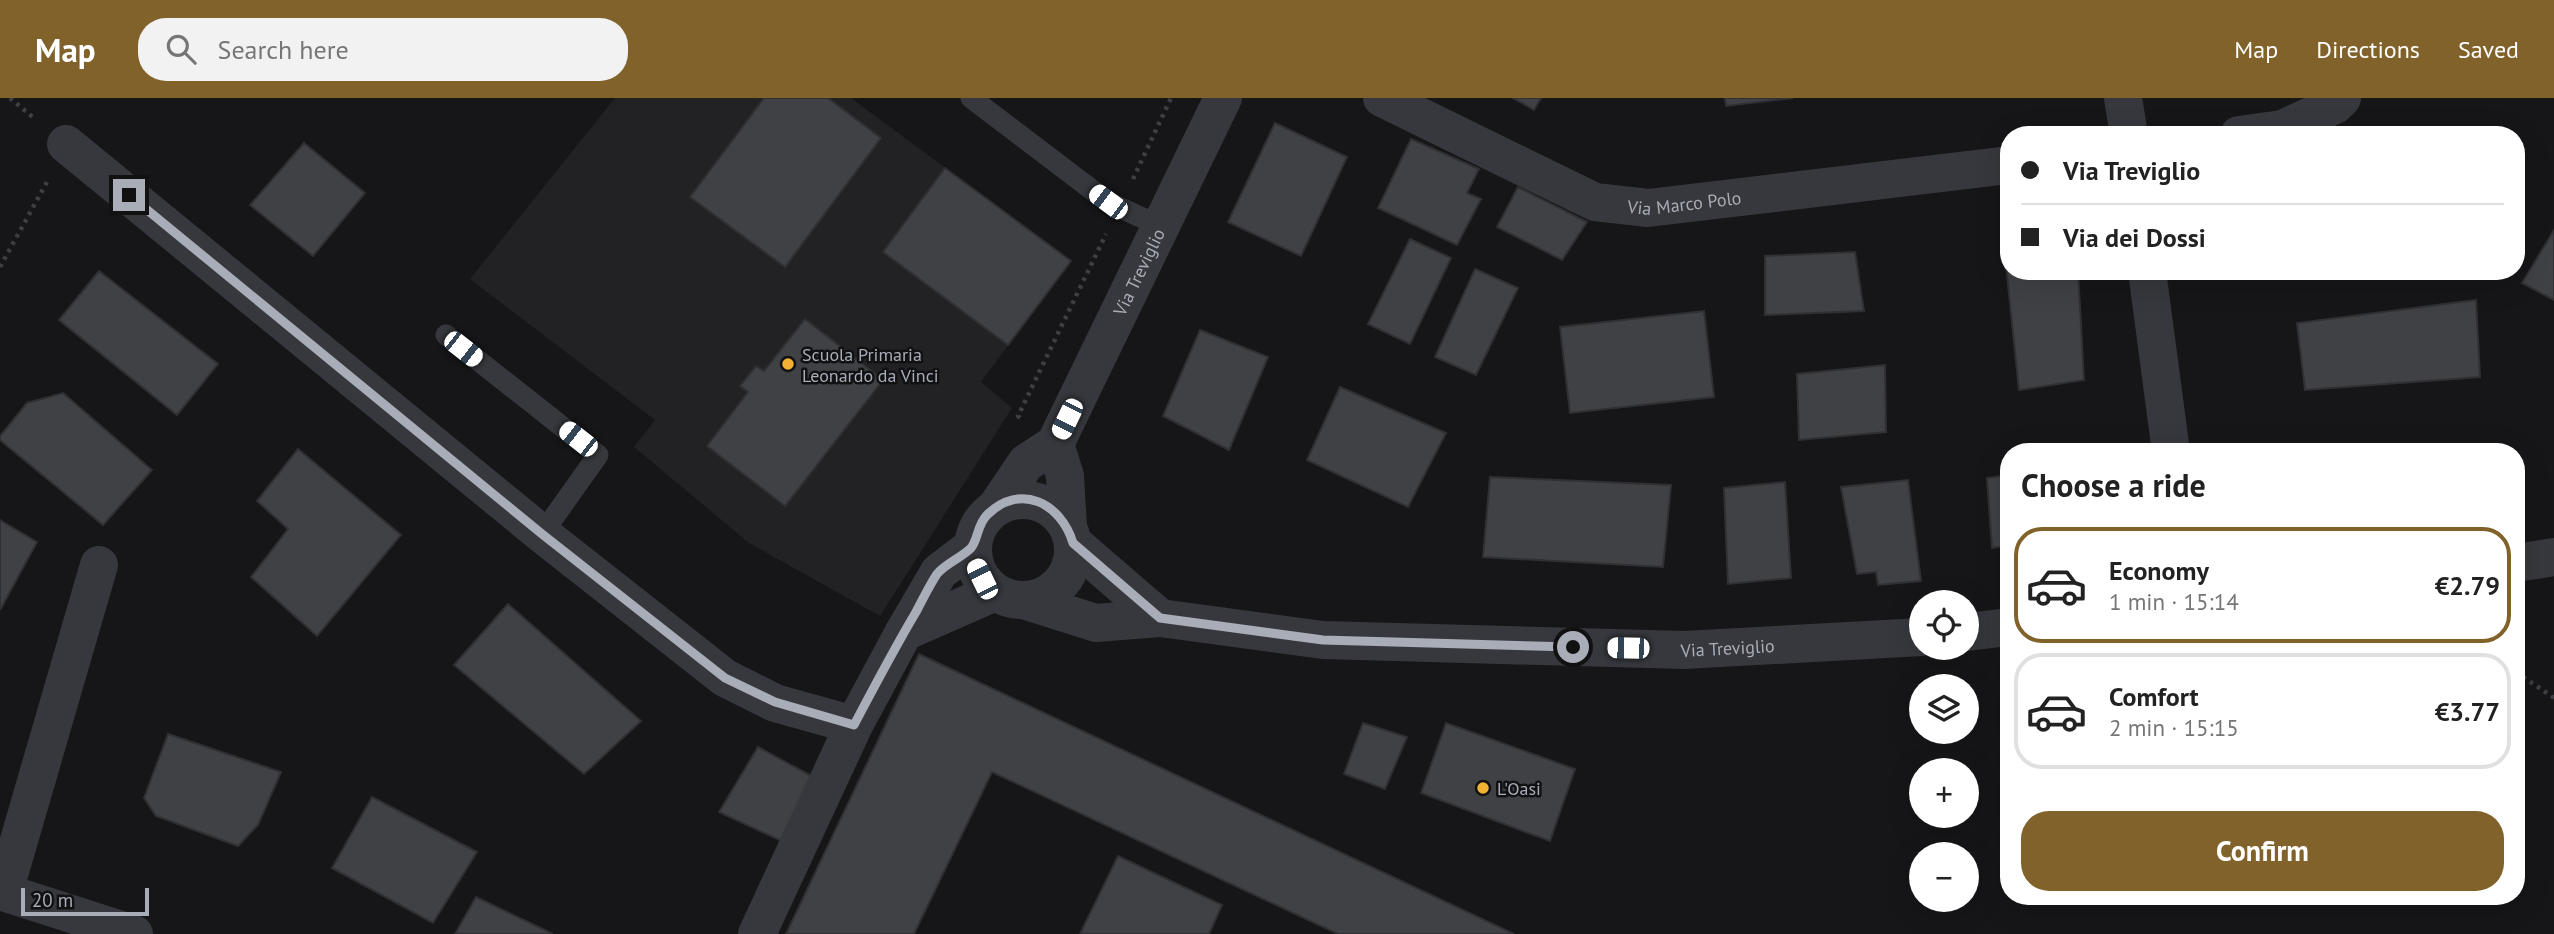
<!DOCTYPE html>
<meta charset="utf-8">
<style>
:root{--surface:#fff;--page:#f2f2f2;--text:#222;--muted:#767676;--line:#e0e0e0;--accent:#80622a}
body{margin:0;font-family:"PT Sans",sans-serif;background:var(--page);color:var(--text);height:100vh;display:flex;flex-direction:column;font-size:26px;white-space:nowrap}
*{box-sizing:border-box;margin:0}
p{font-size:23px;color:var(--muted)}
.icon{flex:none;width:38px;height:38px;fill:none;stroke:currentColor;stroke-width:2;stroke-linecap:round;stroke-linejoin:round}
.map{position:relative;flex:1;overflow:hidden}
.side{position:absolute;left:2000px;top:345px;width:525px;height:462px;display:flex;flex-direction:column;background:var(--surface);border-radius:28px;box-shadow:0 7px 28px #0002}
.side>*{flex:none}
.guide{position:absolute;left:2000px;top:28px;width:525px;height:154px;border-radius:28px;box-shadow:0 7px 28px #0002;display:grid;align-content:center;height:154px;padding:0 21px;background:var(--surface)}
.fabs{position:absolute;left:1909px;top:492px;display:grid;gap:14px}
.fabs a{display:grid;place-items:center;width:70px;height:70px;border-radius:50%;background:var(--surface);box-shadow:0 7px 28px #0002;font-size:35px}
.scale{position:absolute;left:21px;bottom:18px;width:128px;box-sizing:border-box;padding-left:7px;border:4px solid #a8adb8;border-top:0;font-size:19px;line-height:24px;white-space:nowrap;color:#a8adb8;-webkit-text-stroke:5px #111113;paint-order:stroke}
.end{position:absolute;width:32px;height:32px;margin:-16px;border:9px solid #a8adb8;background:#111;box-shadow:0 0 0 4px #111}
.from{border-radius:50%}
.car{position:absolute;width:21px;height:42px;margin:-21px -10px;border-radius:9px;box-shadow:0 0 5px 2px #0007;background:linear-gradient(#fff 24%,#345 0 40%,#fff 0 76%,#345 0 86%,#fff 0)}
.guide b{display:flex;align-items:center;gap:24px;height:66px;font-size:26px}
.guide b+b{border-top:2px solid var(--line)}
.guide i{width:18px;height:18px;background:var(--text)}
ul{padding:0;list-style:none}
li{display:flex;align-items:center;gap:21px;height:116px;margin:0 14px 10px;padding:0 7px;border:4px solid var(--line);border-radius:28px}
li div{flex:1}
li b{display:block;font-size:26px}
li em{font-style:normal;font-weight:600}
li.active{border-color:var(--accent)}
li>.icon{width:63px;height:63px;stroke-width:1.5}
h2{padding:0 21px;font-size:32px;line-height:84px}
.action{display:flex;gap:14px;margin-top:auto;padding:14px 21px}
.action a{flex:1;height:80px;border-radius:28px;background:var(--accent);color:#fff;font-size:28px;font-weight:600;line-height:80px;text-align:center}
header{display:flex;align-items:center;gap:42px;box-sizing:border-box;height:98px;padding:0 35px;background:var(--accent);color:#fff}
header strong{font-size:33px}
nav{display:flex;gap:38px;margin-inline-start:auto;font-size:24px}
.search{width:490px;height:63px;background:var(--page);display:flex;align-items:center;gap:18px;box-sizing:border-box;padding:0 24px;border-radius:28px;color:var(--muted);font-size:26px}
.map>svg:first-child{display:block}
</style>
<header>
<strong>Map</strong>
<div class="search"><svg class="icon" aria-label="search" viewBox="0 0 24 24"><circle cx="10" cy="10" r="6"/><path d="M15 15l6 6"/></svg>Search here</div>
<nav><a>Map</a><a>Directions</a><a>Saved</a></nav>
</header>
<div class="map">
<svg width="2554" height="836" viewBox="0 0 2554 836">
<rect width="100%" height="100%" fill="#161618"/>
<path fill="#222225" d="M615,0H851L1071,163L981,284L1012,310L880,518L749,445L634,349L655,322L470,181Z"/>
<path fill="#404145" stroke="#303034" stroke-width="2" d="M764,0H828L881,40L785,169L690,99Z
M1513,0H1541L1534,12Z
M1725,0H1793L1726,8Z
M1275,25L1347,59L1301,158L1228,124Z
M1411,41L1479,71L1467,95L1481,101L1457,147L1378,110Z
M304,45L365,95L313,158L250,107Z
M945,70L1071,163L1008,247L883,154Z
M1518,89L1587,124L1562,162L1497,129Z
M2009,128V173H2078L2084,282L2019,292L2002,129Z
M2554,132V202L2522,185Z
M1410,141L1451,160L1410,246L1368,226Z
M1855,154L1864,213L1765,217V158Z
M1475,171L1518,190L1476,277L1435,259Z
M99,173L218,266L177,317L59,222Z
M2476,202L2480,279L2305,292L2297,225Z
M1704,213L1714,299L1570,315L1560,229Z
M805,221L883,282L785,408L707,348L748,294L740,288L756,268L764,273Z
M1200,232L1268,259L1229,352L1163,318Z
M1885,267L1886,334L1799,342L1797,276Z
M1340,289L1446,335L1408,409L1307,362Z
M63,295L152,372L103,427L0,342V338L27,305Z
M298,351L401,437L317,538L251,479L288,431L257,403Z
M2009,377V447L1992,450L1987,380Z
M1490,379L1671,387L1663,469L1483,459Z
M1908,382L1921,483L1878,487L1876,474L1857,476L1841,389Z
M1785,384L1791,480L1728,486L1724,390Z
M0,422L37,444L0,512Z
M508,506L641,623L584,676L454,567Z
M919,556L1514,836H1338L992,674L914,836H786Z
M1363,625L1407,639L1385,691L1344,676Z
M1446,625L1575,671L1550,743L1421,695Z
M168,636L281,674L258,727L238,748L156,718L144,700Z
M758,649L817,681L786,745L719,714Z
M372,699L477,754L433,825L332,770Z
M1118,758L1222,807L1209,836H1080Z
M476,799L553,836H455Z"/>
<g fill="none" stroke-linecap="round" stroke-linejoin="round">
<path stroke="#3d3f44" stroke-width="4.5" stroke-dasharray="3.5 5" stroke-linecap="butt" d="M10,0L35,21
M1133,81L1171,0
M0,169L47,84
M1020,320L1018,318L1106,136
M2516,574L2554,600"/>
<path stroke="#37383d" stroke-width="21" d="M971,0L1108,104L1162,129
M446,237L598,357L542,436"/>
<g stroke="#37383d" stroke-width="38">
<path id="s1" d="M1382,0L1595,104L1648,110L2009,67"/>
<path d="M2123,0L2129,37"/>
<path d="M2239,37L2282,31L2335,7L2342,0"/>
<path d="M66,46L542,436L725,580L775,605L854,627"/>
<path d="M2147,173L2171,354"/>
<path d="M0,793L134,836"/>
<path d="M4,794L99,467"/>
</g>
<g stroke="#37383d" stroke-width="38">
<path d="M1055,346L1065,378L1068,429"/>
<circle cx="1023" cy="452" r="50"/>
<path id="s2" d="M997,408L1026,365L1055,346L1223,0"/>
<path d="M1073,445L1160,520"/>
<path d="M2516,465L2554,459"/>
<path id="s3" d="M1023,502L1096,525L1160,520L1323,542L1684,552L1922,539"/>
<path d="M904,534L995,494"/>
<path d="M1967,534L2009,529"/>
<path d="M757,836L854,627L904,534L939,474L973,448"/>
</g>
</g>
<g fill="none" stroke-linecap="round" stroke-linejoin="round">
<path stroke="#a8adb8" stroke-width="9" d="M129,97L542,436L725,580L775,604L854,627C874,589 894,551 916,514C923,501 929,488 937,476C946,465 961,460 971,450C978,442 977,427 987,417C1020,384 1061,405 1073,445L1160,520L1323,542L1573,549"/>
</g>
<g fill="#f2b134" stroke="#111113" stroke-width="2.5">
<circle cx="788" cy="266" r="7"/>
<circle cx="1483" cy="690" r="7"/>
</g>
<g text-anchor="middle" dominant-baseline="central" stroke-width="5" stroke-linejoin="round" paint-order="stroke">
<g font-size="18" fill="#a8adb8" stroke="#111113">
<text stroke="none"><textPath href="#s1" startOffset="327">Via Marco Polo</textPath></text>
<text stroke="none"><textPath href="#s2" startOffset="278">Via Treviglio</textPath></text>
<text stroke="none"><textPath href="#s3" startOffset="710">Via Treviglio</textPath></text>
</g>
<g font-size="18" fill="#a8adb8" stroke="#111113" text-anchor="start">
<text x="802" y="256">Scuola Primaria<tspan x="802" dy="21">Leonardo da Vinci</tspan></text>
<text x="1497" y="690">L'Oasi</text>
</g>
</g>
</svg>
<div class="fabs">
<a><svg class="icon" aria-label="locate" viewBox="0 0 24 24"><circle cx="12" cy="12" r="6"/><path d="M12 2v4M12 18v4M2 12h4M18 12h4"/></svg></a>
<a><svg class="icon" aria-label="layers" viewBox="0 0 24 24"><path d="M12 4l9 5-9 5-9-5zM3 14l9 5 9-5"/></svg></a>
<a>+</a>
<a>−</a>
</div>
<div class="scale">20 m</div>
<i class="end from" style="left:1573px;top:549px"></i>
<i class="end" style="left:129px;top:97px"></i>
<i class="car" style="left:1108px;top:104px;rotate:307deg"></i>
<i class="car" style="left:463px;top:251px;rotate:128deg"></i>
<i class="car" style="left:1067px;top:321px;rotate:206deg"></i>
<i class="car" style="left:578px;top:341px;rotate:308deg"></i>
<i class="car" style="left:982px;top:481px;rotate:334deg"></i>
<i class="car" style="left:1628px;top:550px;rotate:271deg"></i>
<div class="guide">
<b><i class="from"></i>Via Treviglio</b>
<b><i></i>Via dei Dossi</b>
</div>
<section class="side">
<h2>Choose a ride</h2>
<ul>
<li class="active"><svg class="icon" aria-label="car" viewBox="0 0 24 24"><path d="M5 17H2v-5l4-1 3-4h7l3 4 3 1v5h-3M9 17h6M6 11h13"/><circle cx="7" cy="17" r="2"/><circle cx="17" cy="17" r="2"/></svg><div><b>Economy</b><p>1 min · 15:14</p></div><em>€2.79</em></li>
<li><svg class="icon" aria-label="car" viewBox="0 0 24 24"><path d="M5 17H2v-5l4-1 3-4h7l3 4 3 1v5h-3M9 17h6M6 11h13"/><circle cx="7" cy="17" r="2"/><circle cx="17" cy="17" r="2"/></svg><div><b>Comfort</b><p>2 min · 15:15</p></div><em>€3.77</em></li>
</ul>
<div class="action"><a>Confirm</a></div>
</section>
</div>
